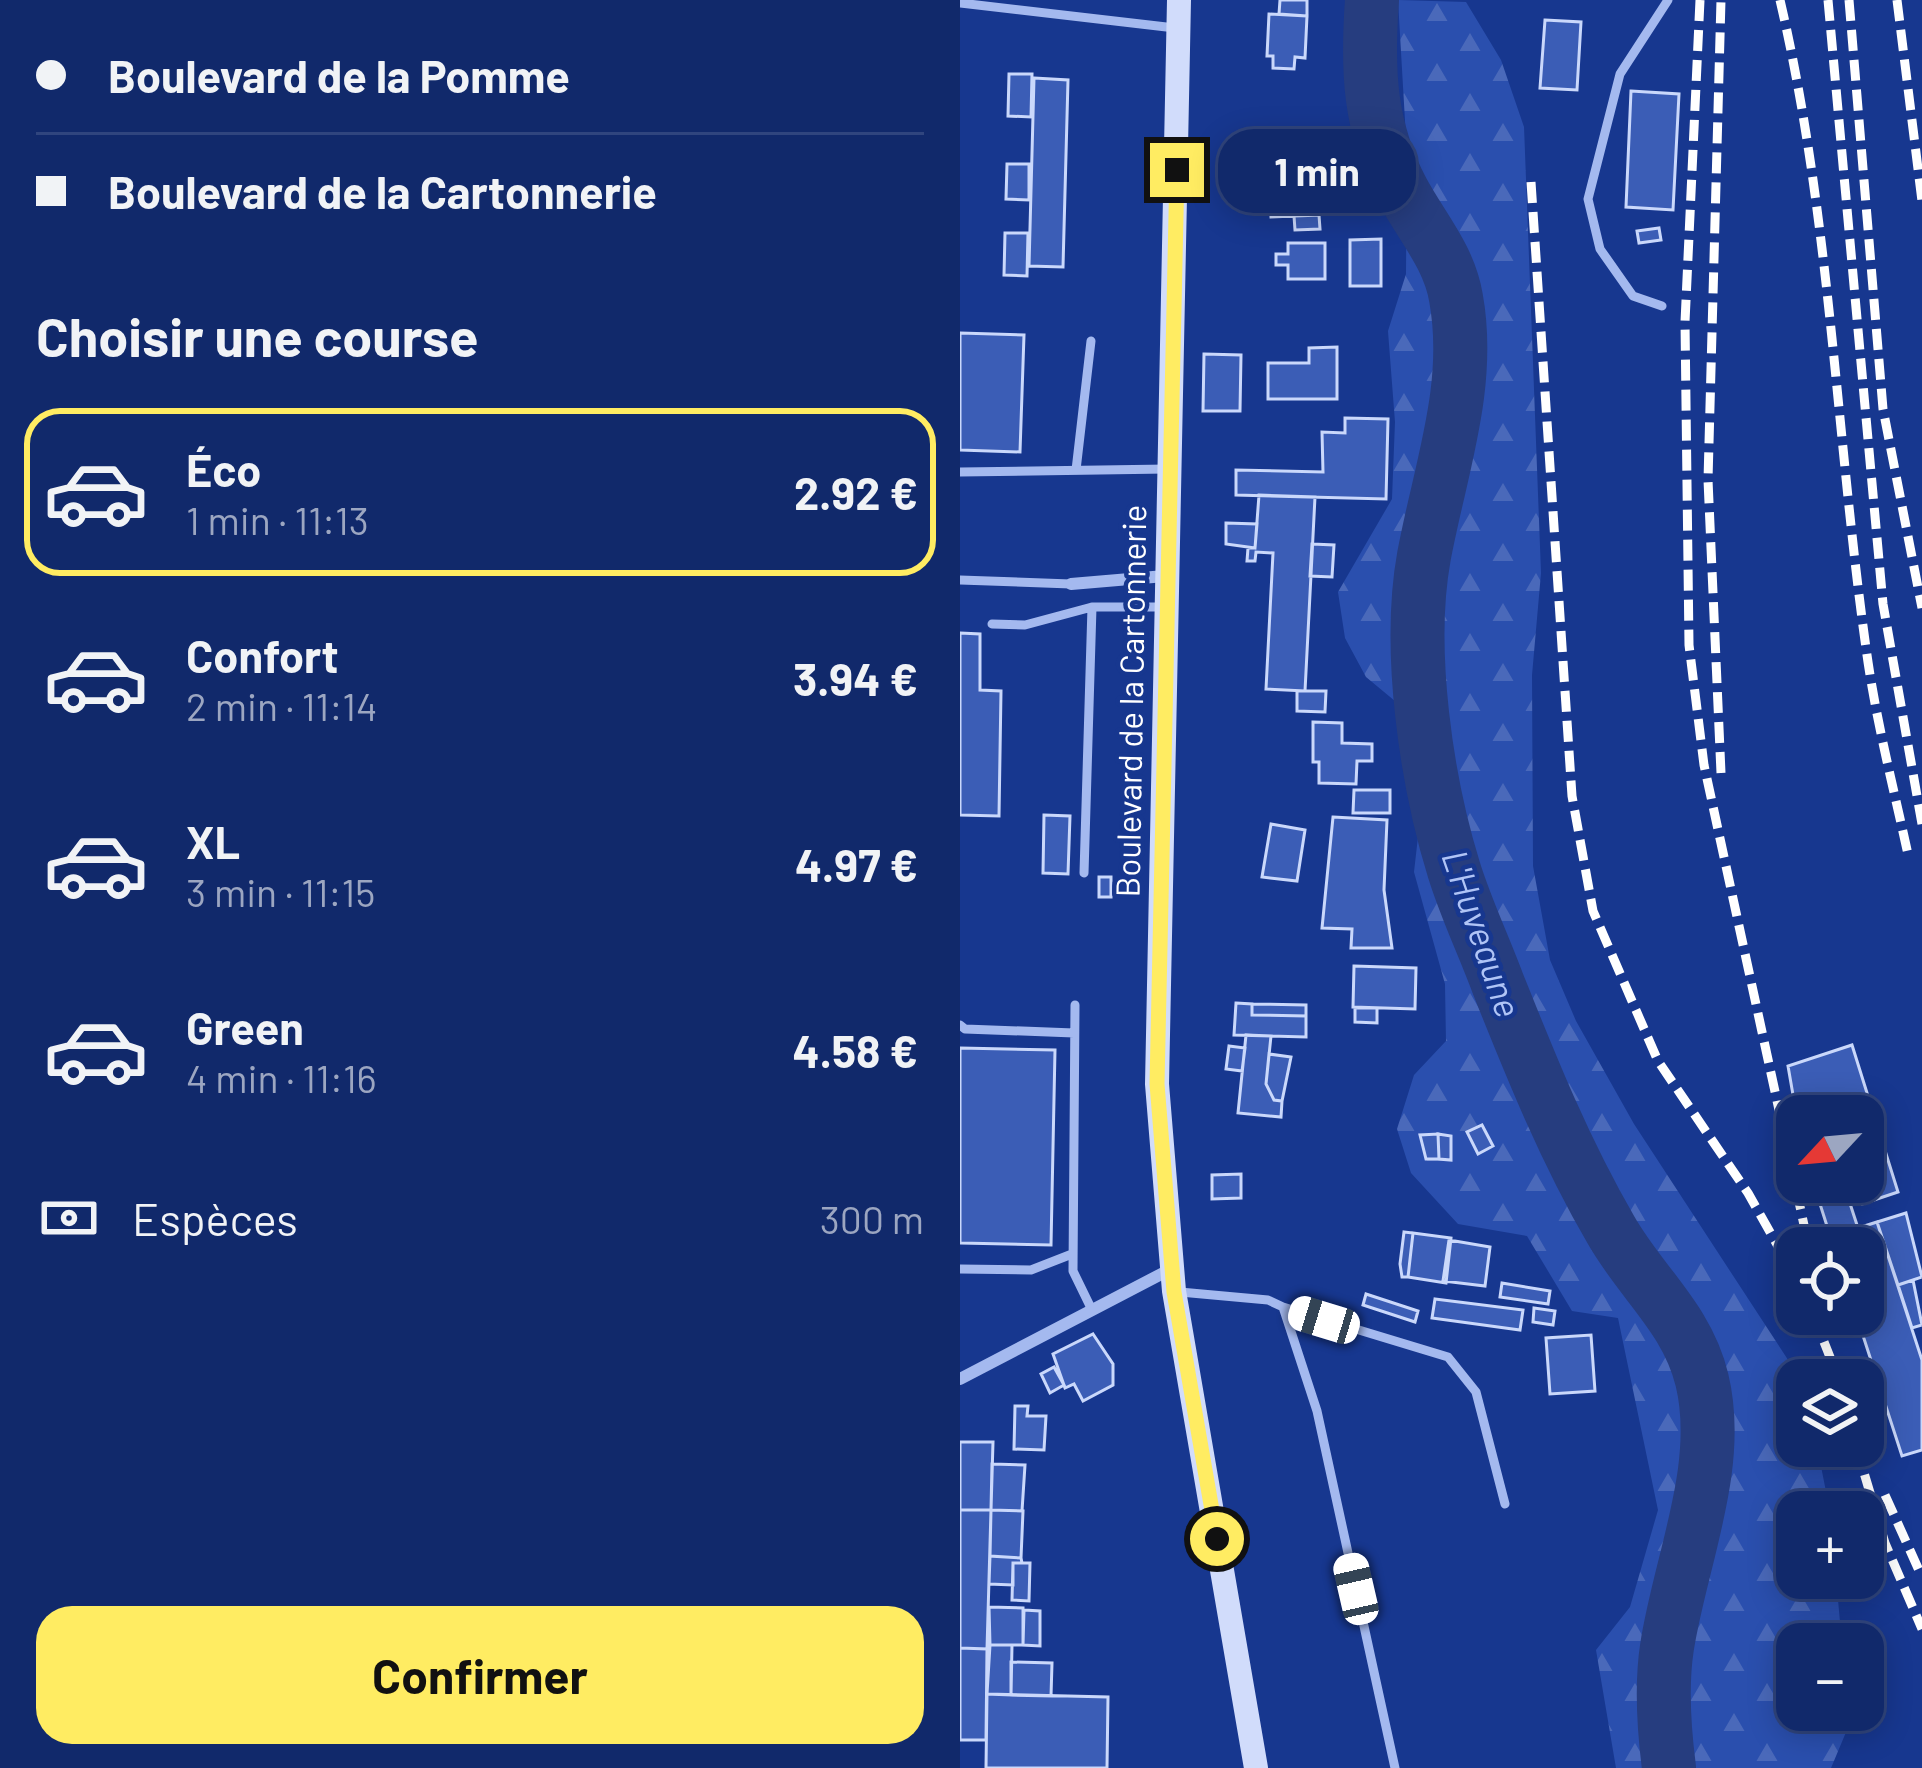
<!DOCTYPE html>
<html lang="fr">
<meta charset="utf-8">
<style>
:root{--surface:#11296b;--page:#1a3171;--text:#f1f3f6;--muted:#9ca6c1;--line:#30457e;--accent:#ffec62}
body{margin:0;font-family:Barlow,sans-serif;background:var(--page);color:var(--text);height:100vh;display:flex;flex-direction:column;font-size:45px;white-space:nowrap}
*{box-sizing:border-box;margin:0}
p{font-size:39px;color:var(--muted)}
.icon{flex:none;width:66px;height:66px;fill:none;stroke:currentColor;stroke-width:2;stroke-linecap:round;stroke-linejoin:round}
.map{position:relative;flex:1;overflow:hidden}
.drawer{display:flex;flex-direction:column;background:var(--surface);width:960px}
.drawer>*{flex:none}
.top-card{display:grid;align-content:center;height:264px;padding:0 36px;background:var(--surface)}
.needle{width:78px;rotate:244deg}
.fabs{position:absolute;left:816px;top:1095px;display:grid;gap:24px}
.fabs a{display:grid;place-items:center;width:108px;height:108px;border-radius:24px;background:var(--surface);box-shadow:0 6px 30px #0003,0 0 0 3px var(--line);font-size:60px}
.end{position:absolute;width:54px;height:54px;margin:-27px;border:15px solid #ffec62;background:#111;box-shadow:0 0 0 6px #111}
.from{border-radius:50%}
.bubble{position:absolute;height:84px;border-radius:36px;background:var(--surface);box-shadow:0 6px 30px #0003,0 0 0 3px var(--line);font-size:39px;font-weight:700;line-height:84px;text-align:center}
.car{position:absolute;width:36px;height:72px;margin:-36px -18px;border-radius:15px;box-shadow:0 0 9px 3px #0007;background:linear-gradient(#fff 24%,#345 0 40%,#fff 0 76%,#345 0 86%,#fff 0)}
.top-card b{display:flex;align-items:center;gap:42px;height:114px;font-size:45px}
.top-card b+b{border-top:3px solid var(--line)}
.top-card i{width:30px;height:30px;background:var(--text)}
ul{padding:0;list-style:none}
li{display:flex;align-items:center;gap:36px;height:168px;margin:0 24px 18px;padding:0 12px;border:6px solid transparent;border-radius:36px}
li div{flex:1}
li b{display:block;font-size:45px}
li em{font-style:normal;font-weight:700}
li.current{border-color:var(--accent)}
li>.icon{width:108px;height:108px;stroke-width:1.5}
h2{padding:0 36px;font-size:54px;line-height:144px}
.pay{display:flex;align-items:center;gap:30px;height:132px;padding:0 36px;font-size:45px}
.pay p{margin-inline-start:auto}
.primary-button{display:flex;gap:24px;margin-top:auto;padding:24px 36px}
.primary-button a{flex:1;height:138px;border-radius:36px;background:var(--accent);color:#111;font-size:48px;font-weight:700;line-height:138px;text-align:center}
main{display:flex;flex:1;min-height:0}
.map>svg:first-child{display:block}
</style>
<main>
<section class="drawer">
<div class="top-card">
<b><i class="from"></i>Boulevard de la Pomme</b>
<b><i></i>Boulevard de la Cartonnerie</b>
</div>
<h2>Choisir une course</h2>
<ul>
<li class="current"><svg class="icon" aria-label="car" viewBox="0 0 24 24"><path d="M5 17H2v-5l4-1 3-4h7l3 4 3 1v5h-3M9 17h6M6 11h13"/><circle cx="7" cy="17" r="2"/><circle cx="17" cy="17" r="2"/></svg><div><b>Éco</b><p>1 min · 11:13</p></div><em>2.92 €</em></li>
<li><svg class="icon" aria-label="car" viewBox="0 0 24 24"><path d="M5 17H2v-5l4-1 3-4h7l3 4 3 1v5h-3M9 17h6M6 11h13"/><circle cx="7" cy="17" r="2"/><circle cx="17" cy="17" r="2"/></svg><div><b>Confort</b><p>2 min · 11:14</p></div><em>3.94 €</em></li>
<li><svg class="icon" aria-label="car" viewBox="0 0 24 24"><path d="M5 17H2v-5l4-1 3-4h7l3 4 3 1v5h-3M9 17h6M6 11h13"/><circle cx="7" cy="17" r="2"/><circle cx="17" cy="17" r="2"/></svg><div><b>XL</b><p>3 min · 11:15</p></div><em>4.97 €</em></li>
<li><svg class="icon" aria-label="car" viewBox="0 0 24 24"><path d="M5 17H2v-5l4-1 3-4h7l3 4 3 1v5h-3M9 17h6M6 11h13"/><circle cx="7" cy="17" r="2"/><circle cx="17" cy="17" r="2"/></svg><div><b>Green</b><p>4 min · 11:16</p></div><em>4.58 €</em></li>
</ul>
<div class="pay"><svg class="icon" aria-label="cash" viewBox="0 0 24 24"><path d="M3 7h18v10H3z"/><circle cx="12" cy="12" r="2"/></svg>Espèces<p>300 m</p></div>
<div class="primary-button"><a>Confirmer</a></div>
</section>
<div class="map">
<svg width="962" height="1768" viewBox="0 0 962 1768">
<defs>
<pattern id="forest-firs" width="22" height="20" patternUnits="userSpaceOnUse" patternTransform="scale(3)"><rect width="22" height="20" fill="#2a4fae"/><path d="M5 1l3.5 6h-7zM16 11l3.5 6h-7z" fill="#4a69ba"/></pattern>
</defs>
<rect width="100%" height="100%" fill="#17378f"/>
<path fill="url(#forest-firs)" d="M438,0L506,2L541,60L564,127L581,573L572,675L573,866L590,960L616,1021L674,1124L832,1366L838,1380L837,1446H857L870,1512H837V1578H876L882,1644H837V1710H887L889,1725L871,1768H656L636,1650L670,1607L698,1510L658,1318L612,1311L567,1236L498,1224L451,1173L437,1129L454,1075L486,1041L485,984L454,872L462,802L441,706L406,677L385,638L378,592L432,499L435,422L428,331L446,274L447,155Z"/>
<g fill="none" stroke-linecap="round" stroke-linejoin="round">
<path stroke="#263d7f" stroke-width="54" d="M412,0C407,70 409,127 442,190C461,226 489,256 496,298C512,386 480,470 464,556C447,649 466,780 494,870C506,909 524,946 538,984C572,1069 605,1151 651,1230C681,1283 727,1318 742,1380C763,1467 720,1562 707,1647C701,1686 704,1729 709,1768"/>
</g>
<path fill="#3b5db6" stroke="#cad8fb" stroke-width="3" d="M320,0H347V16L319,14Z
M309,14L347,16L345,58L335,57L334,69L313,68V56H307Z
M585,20L621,22L617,90L580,88Z
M49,74H72L71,117L48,116Z
M74,78L108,80L103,267L69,266Z
M671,91L719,94L713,210L666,207Z
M47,164H69V200L46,199Z
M344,166L345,180H358L359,215L311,217L309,168Z
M359,215L360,229L335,230L334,216Z
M699,228L701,240L679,243L677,231Z
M45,233H68L67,276L44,275Z
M421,239V286H390V240Z
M328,243H365V279H328V265H316V254H328Z
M0,333L64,335L60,452L0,450Z
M377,347V399H308V363H349V348Z
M244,354L281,355L280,411H243Z
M385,418L428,419L426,499L276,495V470L363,472L362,432L385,433Z
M299,495L355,497L345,691L306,689L313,553L296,552L295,561H287L288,548H295Z
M266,523L297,524L295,548L266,544Z
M352,544L374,545L372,577L350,576Z
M0,633L20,634V690L41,691L39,816L0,815Z
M337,691H366L365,712L337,711Z
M353,722L382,723V743L412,744V761H397L396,784L359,783V762H353Z
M394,790H430V813H393Z
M84,815L110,816L108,874L83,873Z
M373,817L427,820L424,890L432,948H391L392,929L362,928Z
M311,824L345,830L337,881L302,877Z
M139,877H151V897H139Z
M394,966L456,968L455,1009L393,1007Z
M276,1003L292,1004V1015L346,1016V1037L274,1035Z
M292,1004L346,1005V1016L292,1015Z
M395,1008H417V1023L395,1022Z
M286,1035L311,1036L306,1084L314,1100L322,1101L321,1117L278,1113Z
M892,1045L938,1192L902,1204L895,1182H903V1116L837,1118L828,1066Z
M269,1046L285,1048L282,1071L266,1069Z
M0,1048L95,1050L91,1245L0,1243Z
M309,1054L331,1057L322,1101L314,1100L306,1084Z
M522,1125L533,1146L518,1154L507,1132Z
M478,1134L491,1136V1160L479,1159Z
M478,1134L479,1159H466L460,1135Z
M281,1174V1198L252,1199V1175Z
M853,1182H883L898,1228L917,1222L962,1360V1450L942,1456L896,1314H903V1248H874Z
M946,1213L962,1277L938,1285L917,1222Z
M444,1232L453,1233L448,1277H442L440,1264Z
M453,1233L491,1238L486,1283L448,1277Z
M489,1240L530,1247L525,1286L483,1281Z
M953,1280L962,1325L952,1328L938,1285Z
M542,1283L590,1291L588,1304L540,1297Z
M406,1294L458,1311L455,1322L403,1305Z
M475,1299L563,1310L560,1330L472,1318Z
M574,1308L595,1311L593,1325L573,1322Z
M133,1334L153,1364V1385L123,1401L114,1384L105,1388L93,1354Z
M631,1335L635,1391L590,1394L586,1338Z
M94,1367L104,1385L90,1393L81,1374Z
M55,1406H68L67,1416H86L84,1450L54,1449Z
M0,1442H33L31,1510H0Z
M32,1464L65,1465L62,1511L31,1510Z
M0,1510H31L27,1649L0,1648Z
M31,1510L63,1511L61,1558L30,1556Z
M30,1556L61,1558L62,1563H53V1585L29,1584Z
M53,1563H70L69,1601L52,1600Z
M29,1607L63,1608V1645H30Z
M64,1610L80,1611V1646L63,1645Z
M30,1645H52L51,1695L27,1694Z
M0,1648L27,1649L26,1740H0Z
M51,1662L92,1663L91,1696L51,1695Z
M27,1694L148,1697L147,1768H26Z"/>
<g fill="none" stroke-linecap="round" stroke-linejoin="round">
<path stroke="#a4b9ef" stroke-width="9" d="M0,3L215,28
M702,306L673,296L640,249L628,199L660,74L708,0
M116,470L131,341
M0,472L207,469
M0,580L111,584
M32,624L65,625L132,607H205
M124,873L132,607
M115,1005L113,1271L131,1308
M0,1025L5,1029L114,1033
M0,1269L71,1270L112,1254
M220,1292L308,1300L323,1307L357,1411L435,1768
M323,1307L488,1357L516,1392L545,1504"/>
<path stroke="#a4b9ef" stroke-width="12" d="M111,584L205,576
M0,1379L211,1269"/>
<path stroke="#d1dcfb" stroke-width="24" d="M219,0L197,1084L214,1291L296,1768"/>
<path stroke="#fff" stroke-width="9" stroke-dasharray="21 9" stroke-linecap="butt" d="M740,0L725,322L729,645L744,765L849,1248
M820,0C871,218 876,442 908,662C918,729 935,794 949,859
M868,0L923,604L962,824
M889,0L923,409L962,608
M937,0L962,201
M571,182L612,796L633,911L698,1061L788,1193L837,1280
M761,773L748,480L761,0
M853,1314L879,1380
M896,1446L925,1543L962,1629
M925,1495L962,1577"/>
</g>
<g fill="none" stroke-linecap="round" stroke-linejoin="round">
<path stroke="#ffec62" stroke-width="15" d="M217,170L197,1084L214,1292L257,1539"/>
</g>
<g text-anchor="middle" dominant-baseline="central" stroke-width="9" stroke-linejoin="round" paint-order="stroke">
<g font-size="33" fill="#fff" stroke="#17378f">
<text transform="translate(170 701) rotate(-89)">Boulevard de la Cartonnerie</text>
</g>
<g font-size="36" font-style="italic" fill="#b0c4f6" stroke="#17378f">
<text transform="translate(523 933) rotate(71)">L'Huveaune</text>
</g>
</g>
</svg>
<div class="fabs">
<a><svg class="needle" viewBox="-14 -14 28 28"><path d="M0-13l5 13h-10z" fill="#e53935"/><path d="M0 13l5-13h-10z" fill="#9ca6c1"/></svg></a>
<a><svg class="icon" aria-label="locate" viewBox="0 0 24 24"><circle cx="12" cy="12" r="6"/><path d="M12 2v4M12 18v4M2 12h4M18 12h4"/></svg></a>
<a><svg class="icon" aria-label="layers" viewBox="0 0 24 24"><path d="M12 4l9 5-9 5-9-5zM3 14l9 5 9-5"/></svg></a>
<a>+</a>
<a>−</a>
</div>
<i class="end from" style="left:257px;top:1539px"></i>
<i class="end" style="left:217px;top:170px"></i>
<div class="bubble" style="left:258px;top:129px;width:198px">1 min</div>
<i class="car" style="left:364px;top:1320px;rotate:287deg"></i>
<i class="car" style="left:396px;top:1589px;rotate:347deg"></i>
</div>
</main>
